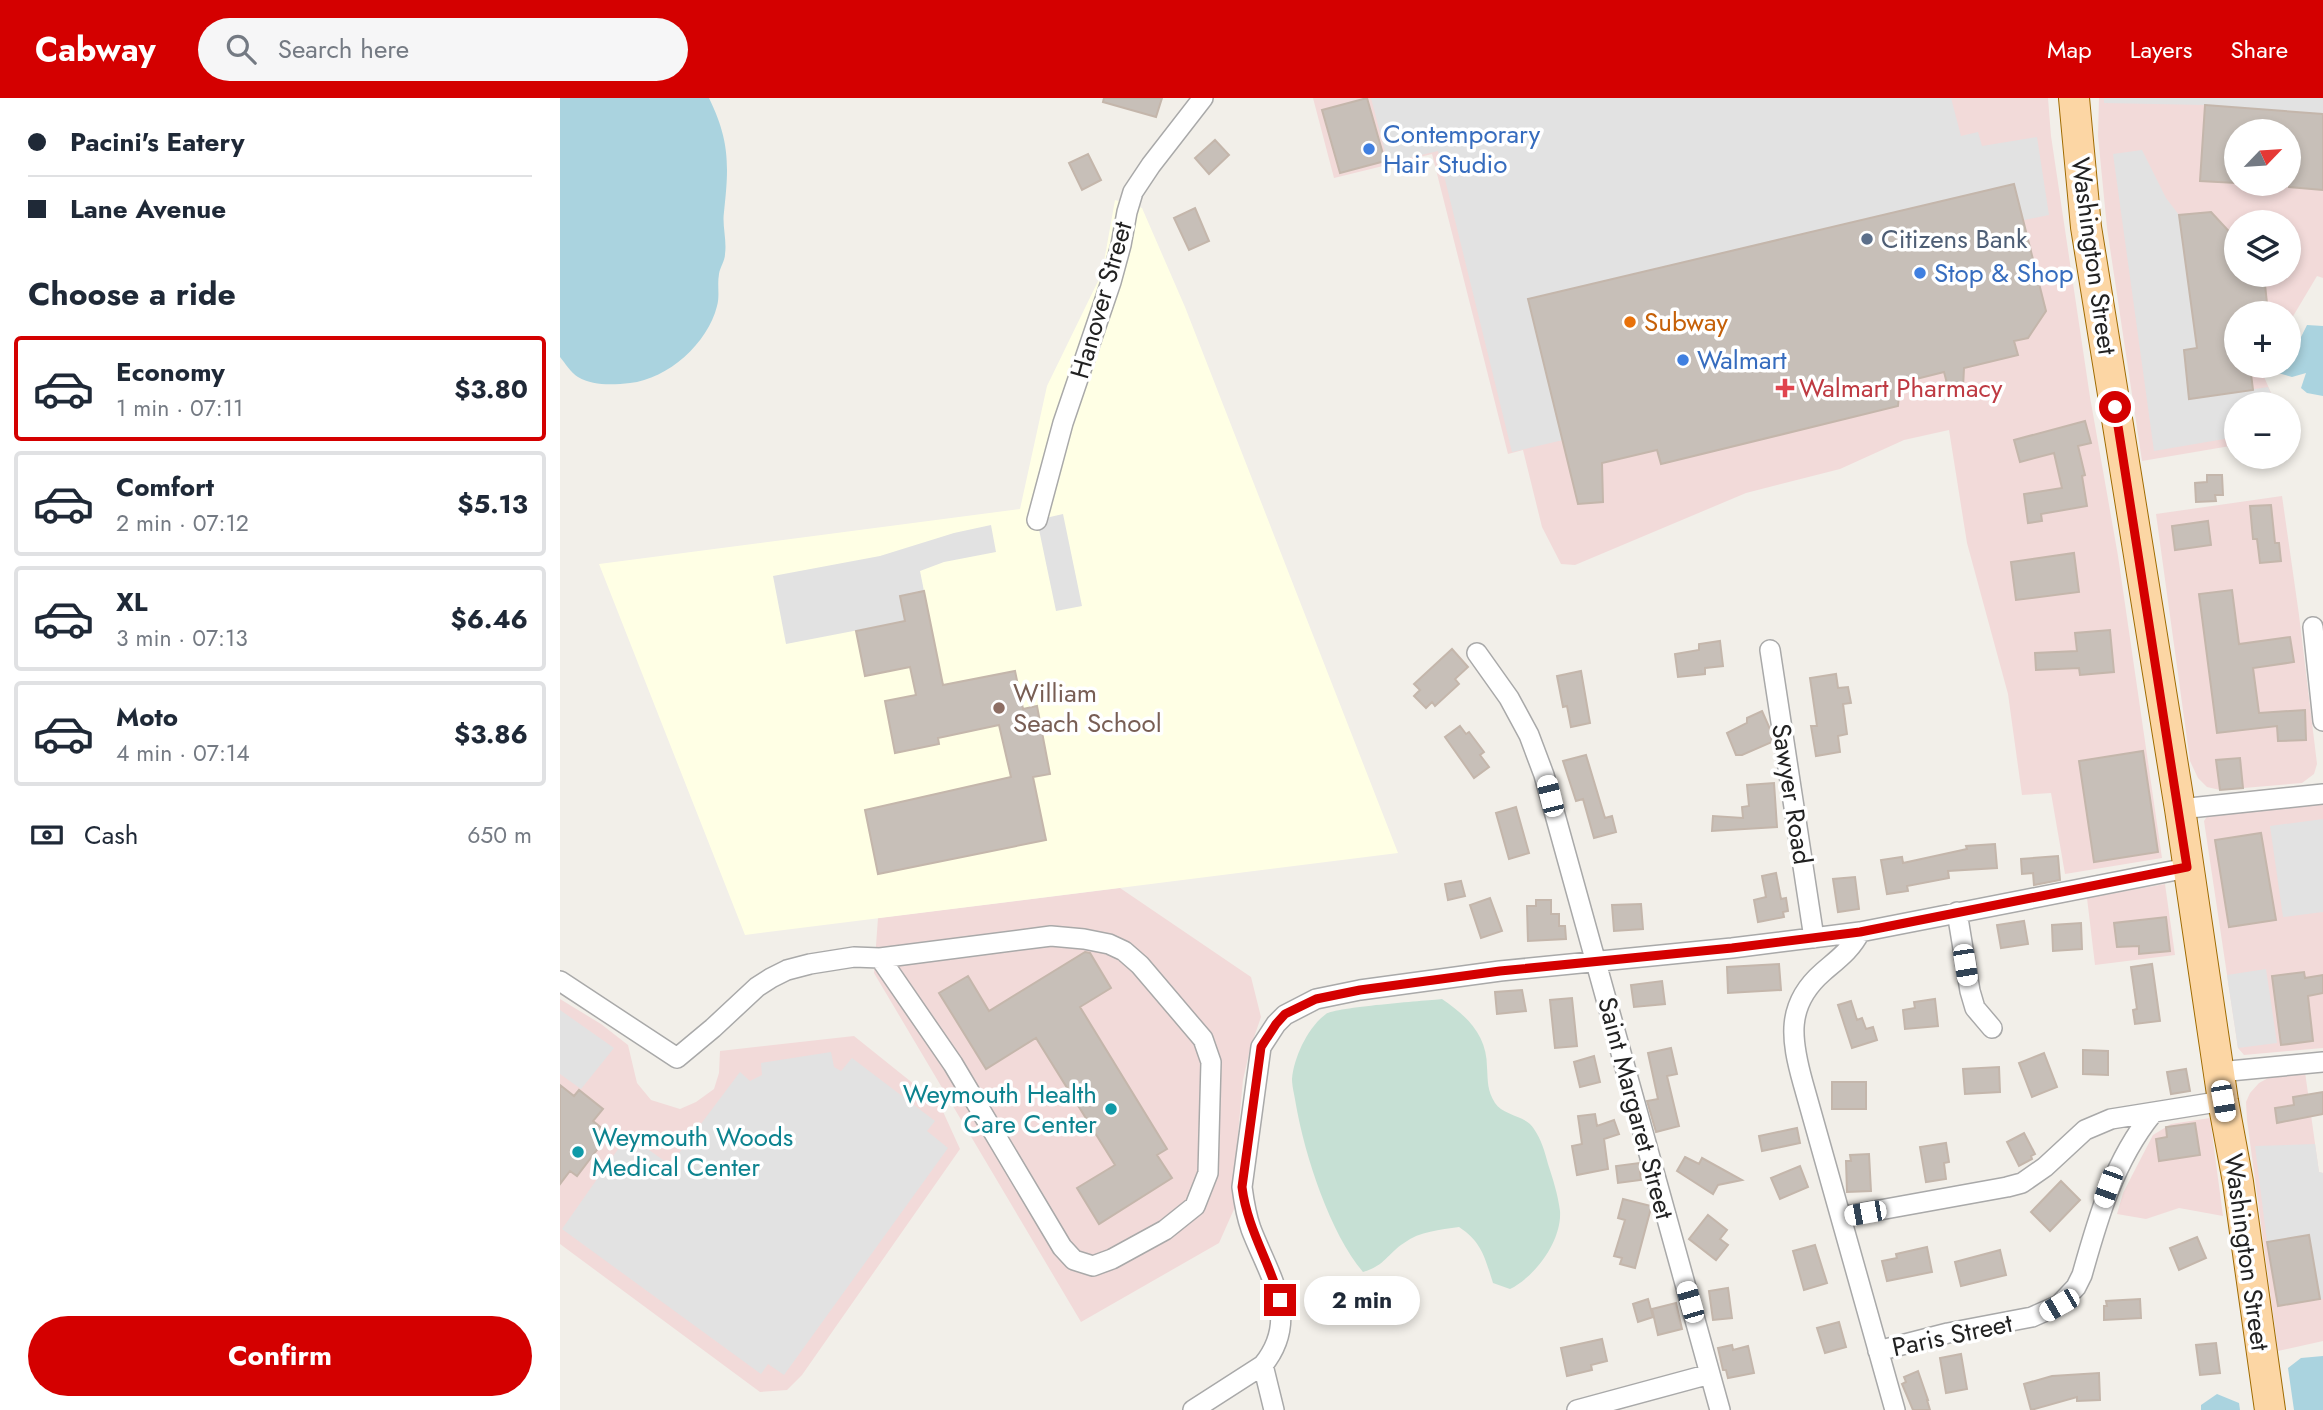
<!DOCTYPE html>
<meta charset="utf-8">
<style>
:root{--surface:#fff;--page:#f6f6f7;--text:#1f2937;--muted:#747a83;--line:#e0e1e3;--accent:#d40000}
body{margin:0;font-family:Jost,sans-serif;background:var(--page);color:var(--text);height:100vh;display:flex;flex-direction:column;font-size:26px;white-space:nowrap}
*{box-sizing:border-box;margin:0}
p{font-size:23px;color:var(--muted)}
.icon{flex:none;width:38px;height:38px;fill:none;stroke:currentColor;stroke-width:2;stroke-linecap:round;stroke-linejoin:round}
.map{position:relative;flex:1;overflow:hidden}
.details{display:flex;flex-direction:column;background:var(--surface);width:560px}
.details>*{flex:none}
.hud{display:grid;align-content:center;height:154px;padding:0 28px;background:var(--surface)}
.needle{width:46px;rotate:65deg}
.tools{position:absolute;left:1664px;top:21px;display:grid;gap:14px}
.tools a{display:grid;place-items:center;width:77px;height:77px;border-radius:50%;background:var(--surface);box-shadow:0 4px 10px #0003;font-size:35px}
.end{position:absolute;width:32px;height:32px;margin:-16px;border:9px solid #d40000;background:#fff;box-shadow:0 0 0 4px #fff}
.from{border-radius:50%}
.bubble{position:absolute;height:49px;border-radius:24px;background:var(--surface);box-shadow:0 4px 10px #0003;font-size:23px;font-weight:700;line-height:49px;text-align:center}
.car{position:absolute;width:21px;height:42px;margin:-21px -10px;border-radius:9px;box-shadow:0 0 5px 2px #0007;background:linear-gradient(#fff 24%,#345 0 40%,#fff 0 76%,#345 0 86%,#fff 0)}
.hud b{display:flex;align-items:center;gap:24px;height:66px;font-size:26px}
.hud b+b{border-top:2px solid var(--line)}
.hud i{width:18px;height:18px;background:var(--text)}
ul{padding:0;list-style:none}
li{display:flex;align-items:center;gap:21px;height:105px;margin:0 14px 10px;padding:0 14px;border:4px solid var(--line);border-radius:7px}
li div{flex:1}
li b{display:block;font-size:26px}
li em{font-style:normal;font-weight:700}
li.active{border-color:var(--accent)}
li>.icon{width:63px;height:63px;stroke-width:1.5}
h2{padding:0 28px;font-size:32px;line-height:84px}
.pay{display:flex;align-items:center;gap:18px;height:77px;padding:0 28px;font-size:26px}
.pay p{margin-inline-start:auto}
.primary-button{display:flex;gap:14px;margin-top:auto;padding:14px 28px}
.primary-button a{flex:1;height:80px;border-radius:42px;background:var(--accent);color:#fff;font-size:28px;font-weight:700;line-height:80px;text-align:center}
header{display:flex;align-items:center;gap:42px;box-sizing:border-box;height:98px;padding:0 35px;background:var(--accent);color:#fff}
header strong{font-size:33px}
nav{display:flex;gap:38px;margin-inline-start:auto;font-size:24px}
.search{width:490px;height:63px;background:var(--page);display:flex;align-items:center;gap:18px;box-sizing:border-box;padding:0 24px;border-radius:38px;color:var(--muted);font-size:26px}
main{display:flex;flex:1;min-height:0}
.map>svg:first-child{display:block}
</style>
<header>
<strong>Cabway</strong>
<div class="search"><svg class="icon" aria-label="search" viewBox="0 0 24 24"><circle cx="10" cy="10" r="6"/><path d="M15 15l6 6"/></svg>Search here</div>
<nav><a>Map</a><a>Layers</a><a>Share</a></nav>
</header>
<main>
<section class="details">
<div class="hud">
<b><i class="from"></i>Pacini's Eatery</b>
<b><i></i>Lane Avenue</b>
</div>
<h2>Choose a ride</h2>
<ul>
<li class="active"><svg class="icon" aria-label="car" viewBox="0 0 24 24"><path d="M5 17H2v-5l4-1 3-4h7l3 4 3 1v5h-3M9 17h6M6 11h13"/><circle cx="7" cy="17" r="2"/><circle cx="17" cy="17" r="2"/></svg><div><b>Economy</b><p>1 min · 07:11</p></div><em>$3.80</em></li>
<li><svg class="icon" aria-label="car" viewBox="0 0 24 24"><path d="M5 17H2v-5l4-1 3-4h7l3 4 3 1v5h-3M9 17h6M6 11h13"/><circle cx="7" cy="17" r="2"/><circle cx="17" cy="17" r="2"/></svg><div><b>Comfort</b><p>2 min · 07:12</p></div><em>$5.13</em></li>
<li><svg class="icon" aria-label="car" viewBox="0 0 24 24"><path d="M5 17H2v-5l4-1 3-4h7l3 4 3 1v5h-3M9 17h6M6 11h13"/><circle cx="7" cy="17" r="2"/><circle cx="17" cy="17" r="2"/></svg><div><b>XL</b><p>3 min · 07:13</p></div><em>$6.46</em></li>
<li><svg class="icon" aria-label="car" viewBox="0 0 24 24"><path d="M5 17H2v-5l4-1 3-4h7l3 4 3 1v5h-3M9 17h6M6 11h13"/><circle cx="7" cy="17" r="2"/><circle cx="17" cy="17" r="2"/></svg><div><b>Moto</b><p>4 min · 07:14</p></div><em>$3.86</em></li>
</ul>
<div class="pay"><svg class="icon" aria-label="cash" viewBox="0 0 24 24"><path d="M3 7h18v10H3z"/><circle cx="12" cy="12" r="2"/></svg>Cash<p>650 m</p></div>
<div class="primary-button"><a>Confirm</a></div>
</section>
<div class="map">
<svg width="1763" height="1312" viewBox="0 0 1763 1312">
<rect width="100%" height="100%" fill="#f2efe9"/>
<path fill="#f2dad9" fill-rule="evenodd" d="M753,0H1488L1491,38L1530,299L1558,458L1602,760L1505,776L1491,695L1462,697L1448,596L1407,445L1389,332L1344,342L1280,371L1186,395L1015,467L1001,466L982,429L963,352L948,356L872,56L774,80Z
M1539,0H1763V180L1757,178L1729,225V215H1676V268H1703L1701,272L1716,306H1676V347L1582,363L1547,130L1538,38ZM1676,33H1729V86H1676ZM1676,124H1729V177H1676Z
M1722,398L1739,517L1757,666L1754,676L1742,685L1660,692L1647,689L1638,680L1630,663L1596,416Z
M1763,704V950L1684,957L1678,950L1644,723L1648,717Z
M1605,786L1615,857L1535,867L1527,800Z
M560,790L691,879L701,919L690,951L683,982L673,1090L675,1109L659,1145L521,1224L314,875L318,820Z
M0,901L41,926L68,947L77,985L91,1002L120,1011L136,1004L154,991L159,975L160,953L294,938L380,1007L400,1051L242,1277L227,1292L200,1294L0,1146Z
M1745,974L1759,1074L1763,1075V1243L1718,1253L1687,1022L1686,1004L1690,995L1699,985L1712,978Z
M1650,1020L1663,1118L1619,1110L1586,1121L1557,1116L1563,1095L1593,1037L1611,1026Z"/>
<path fill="#ffffe5" d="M555,102L582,110L625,209L838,755L185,837L39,466L460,411L487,288L542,175Z"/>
<path fill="#c6e0d4" d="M882,901C907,918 927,937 927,969C928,984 927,992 935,1005C943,1018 966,1017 974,1031C981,1041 985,1054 988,1066C993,1081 998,1097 1000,1113C1002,1142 976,1178 950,1191L933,1185C925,1160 922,1144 899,1129C880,1132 860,1133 844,1145C827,1156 826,1167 803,1174C770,1135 745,1058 736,1007C735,999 732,989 732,981C734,959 748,929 766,916C776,909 863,903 882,901Z"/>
<path fill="#e2e2e2" d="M811,0H1391L1401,38L1418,34L1422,48L1477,39L1489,117L1464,122L1454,86L969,201L1003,342L952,354L878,53L828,65Z
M1544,0H1763V16L1645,7L1544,5Z
M1582,52L1606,100L1619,117L1637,250L1624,252L1629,301L1708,289L1716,306H1676V339L1594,353L1553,56Z
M503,416L522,508L496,513L477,422Z
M431,427L436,454L384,464L360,473L364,493L340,498L345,523L226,546L213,478L320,458L394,435Z
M1763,721V814L1723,819L1710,728Z
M1706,871L1717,945L1678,950L1667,877Z
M0,912L54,950L21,991L0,976Z
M271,954L274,969L281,973L292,960L375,1023L367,1033L388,1050L224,1277L208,1266L201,1276L2,1131L68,1037L110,1067L180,974L190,983L202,977L201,965Z
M1755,1046L1759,1074L1763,1075V1201H1760L1749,1138L1707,1144L1695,1048Z"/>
<path fill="#aad3df" d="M0,0H149C170,43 169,68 164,114C162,127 167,142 165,156C165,163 160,169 159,176C157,187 160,198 157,208C148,245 108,281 70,285C53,287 33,288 18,279C11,275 5,265 0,259Z
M1747,227L1763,228V298L1747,295L1741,290L1746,275L1732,279L1718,275L1720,268H1729V251L1740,241Z
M1763,1258V1312H1734L1728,1270L1741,1260Z
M1657,1296L1679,1305L1680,1312H1641V1307Z"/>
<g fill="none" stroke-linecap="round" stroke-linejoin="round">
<path stroke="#aad3df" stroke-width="5" d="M1729,241L1743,245"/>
</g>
<path fill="#c7bfb8" stroke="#c4b6ab" stroke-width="2" d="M544,0H602L596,19L543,4Z
M807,0L825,63L780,75L762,12Z
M1645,7L1763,16V92L1729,89V33H1676V85L1640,83Z
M655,42L669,57L649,76L635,60Z
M528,56L541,82L522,92L509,65Z
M1454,86L1486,213L1468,240L1454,243L1458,257L1404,270L1403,290L1389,293L1384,274L1340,285L1338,308L1101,366L1097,352L1042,365L1043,404L1018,406L968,201Z
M635,110L649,143L629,152L614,120Z
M1651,114L1676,141V177H1704L1708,215H1676V268H1690L1693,292L1629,301L1624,252L1637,250L1619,117Z
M1525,323L1531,345L1518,348L1525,377L1522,378L1527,408L1481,416L1482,423L1468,425L1464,396L1502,390L1494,355L1460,364L1454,342Z
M1647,377H1662L1663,397H1655L1656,403L1636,404L1635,385L1647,384Z
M1711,407L1715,445H1719L1721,463L1700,465L1697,441H1693L1690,408Z
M1648,423L1651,447L1615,452L1612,428Z
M1514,455L1519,494L1456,502L1451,464Z
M1672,492L1679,546L1730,539L1734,564L1693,570L1699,615L1745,612L1746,642L1718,643L1717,628L1657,635L1639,496Z
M364,493L383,587L455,573L463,611L477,608L490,676L473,679L486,742L318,776L305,712L451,679L439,627L378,640L379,646L335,655L325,603L356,597L350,569L305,578L296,533L345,523L340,498Z
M1550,532L1554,574L1520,577L1519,570L1476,572L1475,555L1517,553L1515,535Z
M1160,543L1163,568L1145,570V576L1118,579L1115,556L1139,552V546Z
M892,551L908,569L895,581L899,586L875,608L872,604L866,610L854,598L860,592L854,586Z
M1021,573L1030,625L1011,629L1007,608L1003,609L997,578Z
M1276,576L1278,590L1288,589L1291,605L1283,606L1287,636L1278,638L1280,654L1256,658L1251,628H1257L1250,580Z
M1202,613L1210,631L1212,644L1182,657H1176L1167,635L1187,625V620Z
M900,628L906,636L909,634L924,654L920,657L929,669L914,680L885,639Z
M1583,653L1598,754L1534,764L1519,663Z
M1026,657L1045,720L1052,718L1056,734L1034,740L1023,701L1016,703L1003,663Z
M1680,660L1683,690L1660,692L1656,662Z
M1214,685L1217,729L1152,733L1153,718L1183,720L1182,709L1189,708L1187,687Z
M956,709L969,755L949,761L936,715Z
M1701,735L1716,822L1669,829L1655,742Z
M1435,746L1437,770L1388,773L1389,780L1347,788L1348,793L1327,796L1321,762L1342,759L1343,765L1407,751L1406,748Z
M1498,758L1500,782L1474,787L1473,775L1462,776L1461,761Z
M1216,775L1221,801L1226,800L1228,813L1223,814L1224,819L1198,824L1194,802L1206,799L1202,778Z
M1295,779L1299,811L1278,814L1273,781Z
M901,783L905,798L888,802L885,786Z
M930,800L942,833L921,840L910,807Z
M976,802H991V816H999V828H1005L1006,841L968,843L967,808H976Z
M1081,806L1083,831L1054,833L1052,807Z
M1606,819L1610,853L1579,856V848L1557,849L1554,825Z
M1464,823L1468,846L1441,850L1437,827Z
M1521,825L1522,851L1493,853L1492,827Z
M525,854L530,855L551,890L520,909L607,1051L597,1057L612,1080L539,1126L517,1090L555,1067L476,940L426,971L379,895L408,878L429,913Z
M1219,866L1221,892L1168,895L1167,869Z
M1592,866L1600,923L1575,926L1573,912L1577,911L1571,869Z
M1744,874L1745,880L1763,877V895L1748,898L1753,943L1721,947L1712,878Z
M1102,883L1105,906L1074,909L1071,887Z
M962,892L966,913L937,916L935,894Z
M1012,900L1017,948L995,950L990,902Z
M1375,901L1378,928L1345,931L1343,912L1355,910L1354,904Z
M1291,903L1297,922L1302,920L1306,931L1313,929L1317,942L1292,950L1278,907Z
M1111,950L1117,976L1107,978L1119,1028L1096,1034L1087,1003L1098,1001L1088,955Z
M1523,952L1548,953V977L1523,976Z
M1484,955L1497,989L1472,999L1459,965Z
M1034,958L1040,984L1020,989L1014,964Z
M1439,969L1440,994L1405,996L1403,971Z
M1626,971L1630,993L1611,996L1607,974Z
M1272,984H1306V1011H1272Z
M0,987L14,998L19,992L43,1011L33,1023L49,1036L17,1078L10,1073L0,1086Z
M1763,994V1016L1717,1025L1715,1010L1734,1007L1733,999Z
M1035,1016L1037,1028L1054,1022L1059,1036L1044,1041L1048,1071L1017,1077L1012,1048L1022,1046L1018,1018Z
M1635,1025L1640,1057L1599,1063L1596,1041L1607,1039L1606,1029Z
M1237,1030L1240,1045L1202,1053L1199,1038Z
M1464,1035L1475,1056L1471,1058L1472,1061L1459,1068L1447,1044Z
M1386,1045L1389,1064L1384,1065L1386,1081L1366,1084L1360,1049Z
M1309,1056L1311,1093L1287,1094L1286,1063H1291L1290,1057Z
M1125,1059L1139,1066L1142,1060L1182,1082L1158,1087L1153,1096L1117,1073Z
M1079,1065L1081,1082L1058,1085L1056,1068Z
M1240,1068L1248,1089L1220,1101L1211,1080Z
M1501,1083L1520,1102L1490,1133L1471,1114Z
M1063,1101L1091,1108V1110L1075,1170L1060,1166L1062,1160L1054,1158L1065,1122L1058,1120Z
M1148,1117L1167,1132L1160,1141L1168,1147L1156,1162L1129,1141Z
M1749,1137L1760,1201L1718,1208L1707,1144Z
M1637,1139L1646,1160L1619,1172L1610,1150Z
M1255,1147L1267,1185L1244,1192L1233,1153Z
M1367,1149L1372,1174L1327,1183L1322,1163L1337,1160L1336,1156Z
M1440,1152L1446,1177L1401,1188L1395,1164Z
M1168,1190L1172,1220L1153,1222L1149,1193Z
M1088,1201L1093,1219L1078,1224L1073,1206Z
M1580,1201L1581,1220L1544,1222V1208H1547L1546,1203Z
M1116,1205L1122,1231L1098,1237L1092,1211Z
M1279,1224L1286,1249L1265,1255L1257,1230Z
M1042,1241L1047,1263L1031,1267L1032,1272L1007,1278L1001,1250Z
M1656,1245L1660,1275L1640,1277L1636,1247Z
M1172,1247L1173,1252L1188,1248L1194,1275L1168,1280L1166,1272H1163L1158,1250Z
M1401,1256L1407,1291L1386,1295L1380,1260Z
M1358,1273L1368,1302H1367L1370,1312H1353L1342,1286L1346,1284L1344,1279Z
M1539,1275L1540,1302L1517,1303V1299L1471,1312L1464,1286L1492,1278Z"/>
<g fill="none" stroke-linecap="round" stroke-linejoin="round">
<defs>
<path id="street" d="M477,422L503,325L551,184L561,147L567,114L573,94L591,67L643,0
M1753,529L1763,623
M1210,552L1254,840
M917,555L949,600L969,637L984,677L1160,1312
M1620,711L1763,696
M1397,814L1410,893L1415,910L1432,930
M1300,834C1291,852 1278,861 1263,874C1225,907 1231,942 1243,985L1335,1312
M0,883L117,960L153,930L197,889L211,880L227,872L250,866L294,859L320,860L491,838L524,841L549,846L564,853L580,867L643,941L651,964L648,1075L635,1108L605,1132L552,1161L533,1168L514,1162L502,1149L393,966L320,860
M1659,974L1763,964
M1281,1119L1447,1089L1462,1085L1485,1069L1525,1032L1551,1021L1663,1003
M1318,1253L1388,1235L1472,1219L1499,1207L1516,1189L1522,1177C1538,1120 1554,1063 1592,1016
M703,1267L714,1312
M633,1312L703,1267C741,1220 709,1178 691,1131C686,1117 684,1104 682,1089L701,949L716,926L725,917L756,901L800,892L940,873L1172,850L1300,834L1627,770
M1017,1312L1150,1276"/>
<path id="primary" d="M1514,0L1526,129L1620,711L1663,1003L1678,1084L1710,1312"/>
</defs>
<use href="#street" stroke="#a9a9a9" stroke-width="22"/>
<use href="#primary" stroke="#a06b00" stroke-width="32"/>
<use href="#street" stroke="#fff" stroke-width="19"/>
<use href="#primary" stroke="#fcd6a4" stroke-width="30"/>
</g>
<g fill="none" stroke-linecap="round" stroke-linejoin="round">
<path stroke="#d40000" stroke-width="9" d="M720,1202C709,1163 687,1130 682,1089L701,949L716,926L725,916L756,901L800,892L940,873L1172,850L1300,834L1627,769L1555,309"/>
</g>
<g fill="#3f7fe0" stroke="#fff" stroke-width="2.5">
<circle cx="809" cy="51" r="7"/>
<circle cx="1360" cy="175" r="7"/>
<circle cx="1123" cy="262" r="7"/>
</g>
<circle fill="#5c6f8a" stroke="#fff" stroke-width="2.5" cx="1307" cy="141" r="7"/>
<circle fill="#e8710a" stroke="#fff" stroke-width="2.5" cx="1070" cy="224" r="7"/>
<path fill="#e0444e" stroke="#fff" stroke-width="2.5" d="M1221.5 279.5h7v7h7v7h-7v7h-7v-7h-7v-7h7z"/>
<circle fill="#8d6e63" stroke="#fff" stroke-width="2.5" cx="439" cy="610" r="7"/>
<g fill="#0f9aa8" stroke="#fff" stroke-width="2.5">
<circle cx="551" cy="1011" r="7"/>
<circle cx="18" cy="1054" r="7"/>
</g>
<g text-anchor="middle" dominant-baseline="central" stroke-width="7" stroke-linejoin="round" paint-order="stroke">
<g font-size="26" fill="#366cbe" stroke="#fff" text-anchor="start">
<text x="823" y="36">Contemporary<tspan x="823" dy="30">Hair Studio</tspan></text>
<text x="1374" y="175">Stop &amp; Shop</text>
<text x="1137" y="262">Walmart</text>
</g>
<g font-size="26" fill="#4e5e75" stroke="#fff" text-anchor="start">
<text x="1321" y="141">Citizens Bank</text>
</g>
<g font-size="26" fill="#222" stroke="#fff">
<text transform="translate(1534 158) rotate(82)">Washington Street</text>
<text transform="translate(541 202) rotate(-74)">Hanover Street</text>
<text transform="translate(1232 696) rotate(81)">Sawyer Road</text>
<text transform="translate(1076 1010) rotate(75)">Saint Margaret Street</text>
<text transform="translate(1687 1154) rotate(82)">Washington Street</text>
<text transform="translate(1392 1237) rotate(-12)">Paris Street</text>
</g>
<g font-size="26" fill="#c56008" stroke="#fff" text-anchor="start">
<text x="1084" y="224">Subway</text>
</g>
<g font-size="26" fill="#be3a42" stroke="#fff" text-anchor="start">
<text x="1239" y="290">Walmart Pharmacy</text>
</g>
<g font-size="26" fill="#785e54" stroke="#fff" text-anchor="start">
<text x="453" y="595">William<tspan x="453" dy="30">Seach School</tspan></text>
</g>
<g font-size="26" fill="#0d838f" stroke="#fff" text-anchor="end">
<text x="537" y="996">Weymouth Health<tspan x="537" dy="30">Care Center</tspan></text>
<text x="32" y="1039" text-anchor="start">Weymouth Woods<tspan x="32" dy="30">Medical Center</tspan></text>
</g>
</g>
</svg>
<div class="tools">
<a><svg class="needle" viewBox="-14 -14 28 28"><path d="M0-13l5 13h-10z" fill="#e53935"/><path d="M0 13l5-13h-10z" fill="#747a83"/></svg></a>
<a><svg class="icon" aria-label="layers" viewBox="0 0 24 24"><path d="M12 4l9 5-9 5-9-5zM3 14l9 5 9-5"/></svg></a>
<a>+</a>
<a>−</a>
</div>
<i class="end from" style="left:1555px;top:309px"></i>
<i class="end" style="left:720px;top:1202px"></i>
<div class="bubble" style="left:744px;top:1178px;width:116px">2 min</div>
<i class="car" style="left:990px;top:698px;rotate:346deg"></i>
<i class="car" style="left:1405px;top:867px;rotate:171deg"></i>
<i class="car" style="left:1663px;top:1003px;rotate:170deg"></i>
<i class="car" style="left:1548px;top:1089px;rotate:200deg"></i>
<i class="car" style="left:1305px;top:1115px;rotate:260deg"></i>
<i class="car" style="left:1130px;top:1204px;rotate:344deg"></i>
<i class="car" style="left:1499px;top:1207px;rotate:240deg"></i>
</div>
</main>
